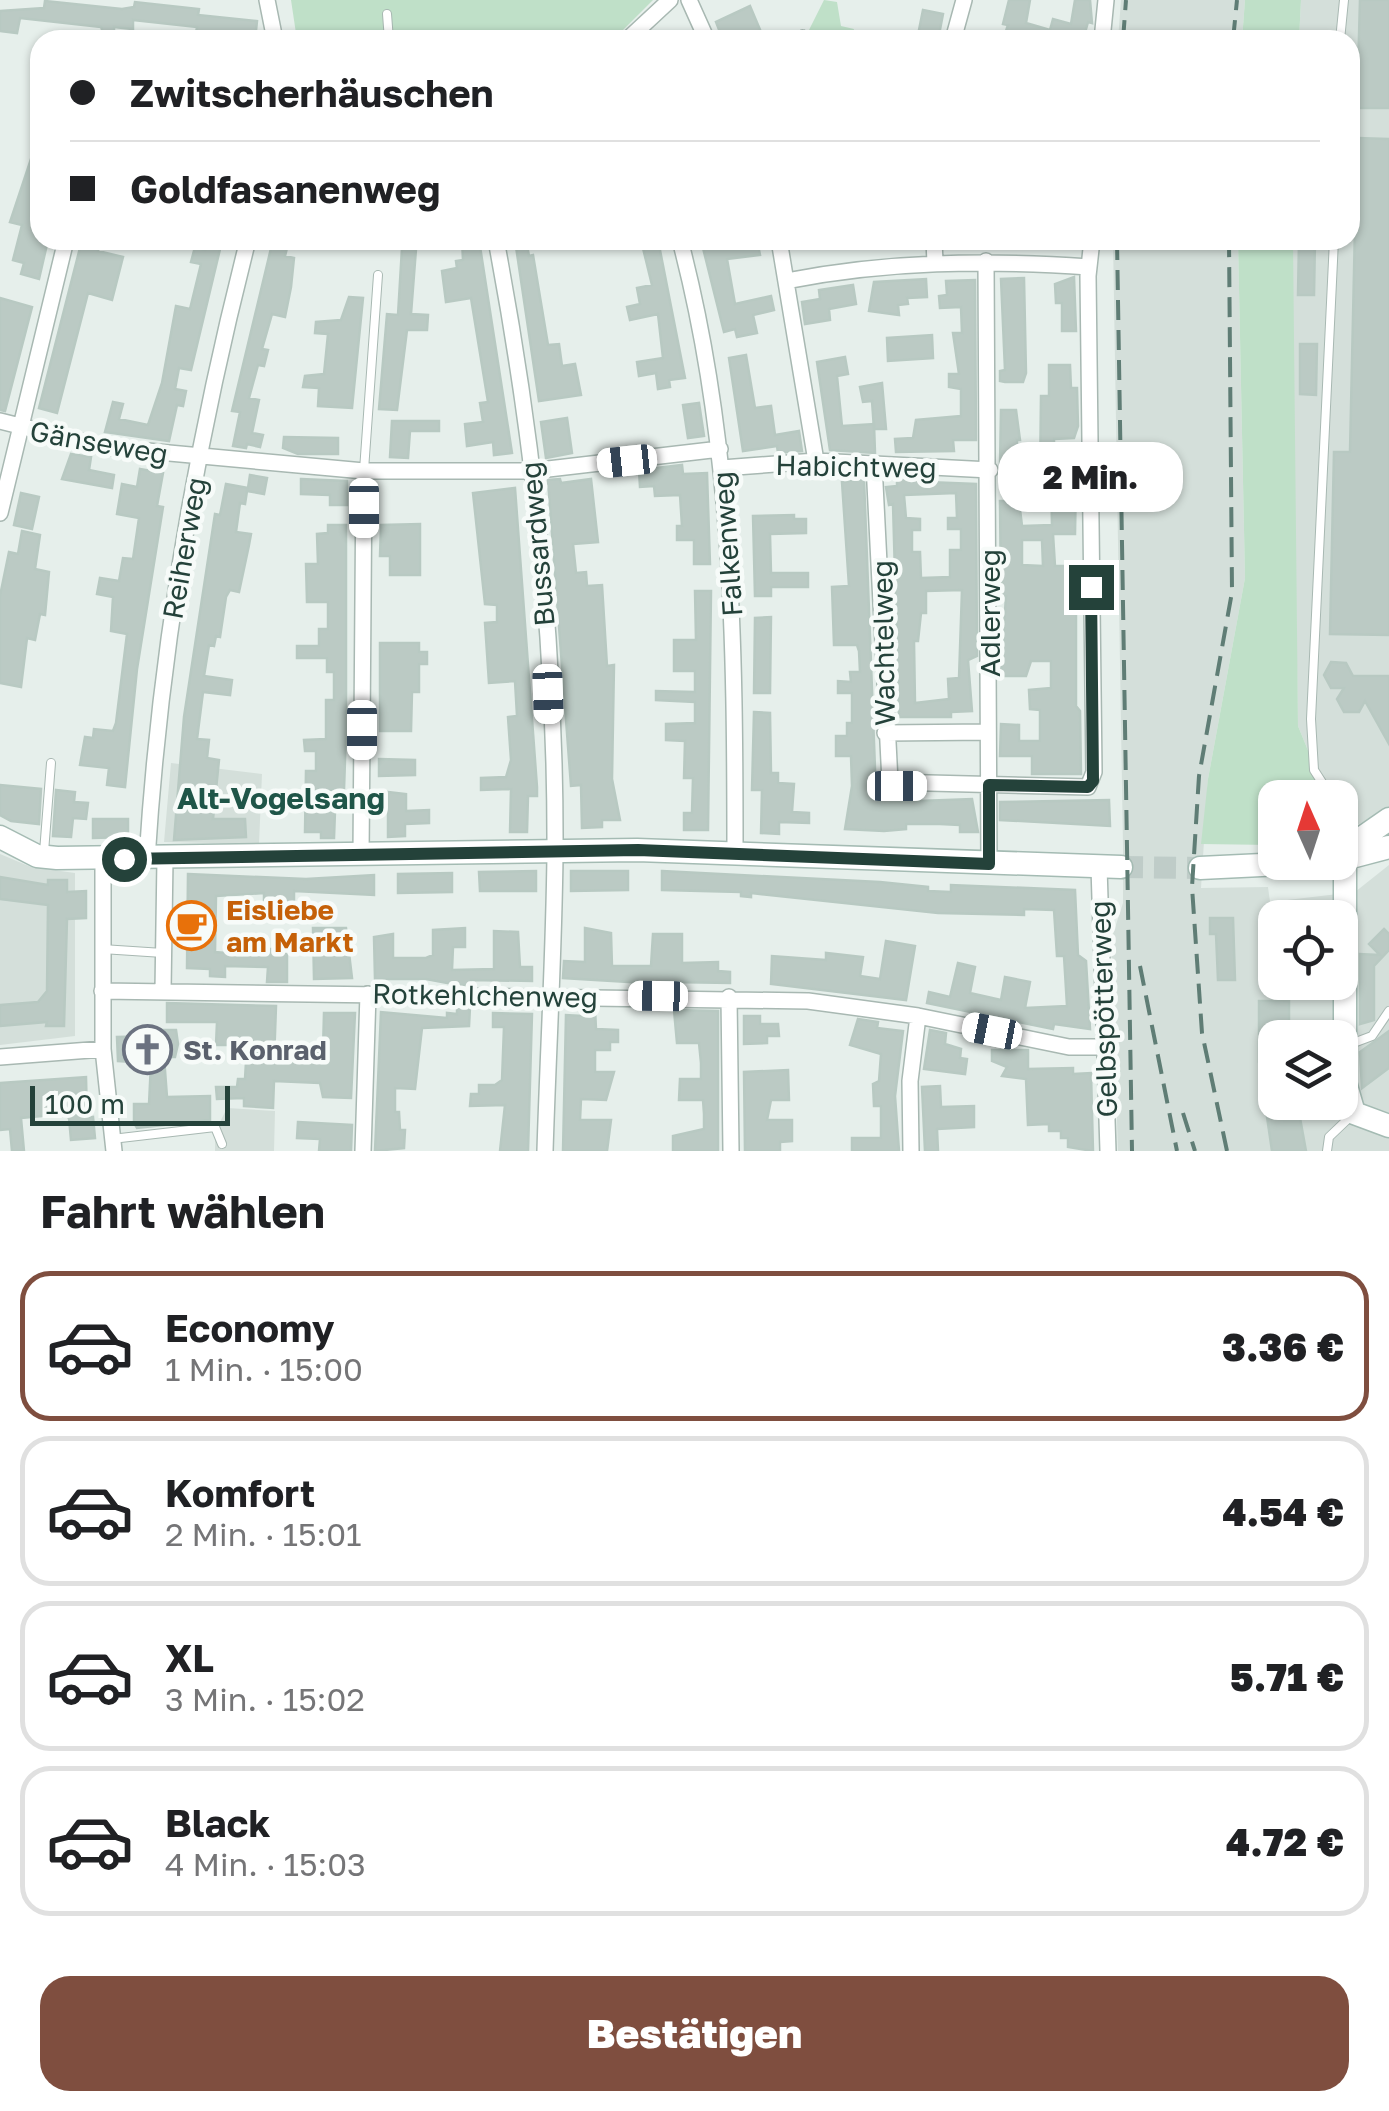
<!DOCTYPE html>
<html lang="de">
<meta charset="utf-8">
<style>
:root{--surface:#fff;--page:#f2f2f2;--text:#202124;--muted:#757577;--line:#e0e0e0;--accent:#7f4e3f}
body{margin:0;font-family:"Golos Text",sans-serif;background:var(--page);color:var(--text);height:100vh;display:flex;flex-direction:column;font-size:38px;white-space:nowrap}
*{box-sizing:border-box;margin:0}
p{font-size:32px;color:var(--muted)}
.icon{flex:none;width:55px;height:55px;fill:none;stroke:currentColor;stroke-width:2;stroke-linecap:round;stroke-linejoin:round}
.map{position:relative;height:1151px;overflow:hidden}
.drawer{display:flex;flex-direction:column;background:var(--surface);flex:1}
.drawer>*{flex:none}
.hud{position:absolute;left:30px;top:30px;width:1330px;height:220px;border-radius:30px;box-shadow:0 2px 8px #0004;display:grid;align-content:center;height:220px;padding:0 40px;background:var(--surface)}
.needle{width:65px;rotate:357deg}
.tools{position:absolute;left:1258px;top:780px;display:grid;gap:20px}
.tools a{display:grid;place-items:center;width:100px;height:100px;border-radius:20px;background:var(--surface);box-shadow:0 2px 8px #0004;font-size:50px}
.scale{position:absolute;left:30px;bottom:25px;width:200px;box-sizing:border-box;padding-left:10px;border:5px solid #24423a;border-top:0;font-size:28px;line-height:35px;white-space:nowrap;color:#24423a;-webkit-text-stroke:8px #f7fbf9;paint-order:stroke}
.end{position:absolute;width:45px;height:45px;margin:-22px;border:12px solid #24423a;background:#fff;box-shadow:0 0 0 5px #fff}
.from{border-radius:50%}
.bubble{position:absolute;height:70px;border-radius:30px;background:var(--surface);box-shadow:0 2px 8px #0004;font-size:32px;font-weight:800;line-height:70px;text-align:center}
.car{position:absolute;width:30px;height:60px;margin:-30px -15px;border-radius:12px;box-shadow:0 0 8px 2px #0007;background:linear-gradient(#fff 24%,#345 0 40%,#fff 0 76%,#345 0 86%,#fff 0)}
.hud b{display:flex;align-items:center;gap:35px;height:95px;font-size:38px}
.hud b+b{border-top:2px solid var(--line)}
.hud i{width:25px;height:25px;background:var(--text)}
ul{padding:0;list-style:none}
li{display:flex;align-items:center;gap:30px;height:150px;margin:0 20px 15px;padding:0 20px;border:5px solid var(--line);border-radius:30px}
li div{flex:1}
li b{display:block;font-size:38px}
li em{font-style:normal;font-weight:800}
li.selected{border-color:var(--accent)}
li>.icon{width:90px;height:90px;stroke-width:1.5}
h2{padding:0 40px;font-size:45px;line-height:120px}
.cta{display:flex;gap:20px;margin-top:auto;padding:20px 40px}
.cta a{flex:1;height:115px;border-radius:30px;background:var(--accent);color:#fff;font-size:40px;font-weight:800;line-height:115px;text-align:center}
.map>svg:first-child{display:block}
</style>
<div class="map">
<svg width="1389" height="1151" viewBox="0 0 1389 1151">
<rect width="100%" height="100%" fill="#e6efeb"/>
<path fill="#d4dfda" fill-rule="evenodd" d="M1121,0H1245L1242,40H1118Z
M1301,0H1389V809L1341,833L1340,798L1327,797L1298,726L1291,294L1293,240H1350V40H1299Z
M1113,240H1238L1245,578L1208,779L1201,888L1268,887L1270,902L1355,892L1389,865V1151H1118L1111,940L1123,903V846ZM1275,918H1340V982H1275ZM1275,1038H1340V1102H1275Z
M171,763L262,774L259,844L164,842Z
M0,854L31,867L75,873V1036L0,1045Z
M227,1108L275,1111L274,1151H215V1132Z"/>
<path fill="#bfe0c8" d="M291,0H653L613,40H297Z
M824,0L837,2L841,26L854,29L852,39H813L807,34Z
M1245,0H1301L1299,40H1242Z
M1238,240H1293L1298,726L1327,797L1275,798V845L1201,844L1208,779L1245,578Z"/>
<path fill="#bbcac4" stroke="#b8c9c2" stroke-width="2.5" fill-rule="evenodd" d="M1009,0H1030L1026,23L1050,30L1053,19L1071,24L1075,0H1090L1092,23L1088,22L1083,40H1014L1016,34L1006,31L1008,25L1003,24Z
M1360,0H1389V108H1357Z
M45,1L122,9L134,7L135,2L199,9L198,15L257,21L255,40L196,33L197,27L133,20V29L114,27V33L103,32L101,27L20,18L17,33L0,31V11L44,8Z
M750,6L761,32L742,40H723L716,22Z
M923,10L943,14L938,40H917Z
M1357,138L1389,139V635L1330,634L1334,452H1350Z
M37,141L40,240H48L39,279L21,274L24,263L13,260L22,225L10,222Z
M82,240H101L98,251L123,257L112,300L88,293L57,413L39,408Z
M273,240H289L285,256L294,258L291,287L285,317L272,314L262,349L268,350L264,366L258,365L249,398L259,400L252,433L263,435L260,447L247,444L246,448L233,446L240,412L232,411Z
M462,240H479L512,453L494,455L493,442L467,446L465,424L483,422L480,403L488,402L471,298L446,302L442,271L457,268L456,261L463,260Z
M515,240H526L529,256L533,255L548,345L559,344L562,366L575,364L581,395L539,401Z
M641,240H658L685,378L669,380L670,387L658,389L656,373L639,376L637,362L663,358L658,314L630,320L627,307L640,304L637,288L652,285Z
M701,240H750L751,247L758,245L760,255L727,259L735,304L771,296L774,310L753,315L757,333L737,337L735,329L724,332Z
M1299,240H1315L1314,295H1298Z
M207,241L221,245L191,370L179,368L175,389L186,391L183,406L177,405L169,441L105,432L113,402L123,404L119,419L148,425L162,383L176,306L190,309L201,264L191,262L195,247L205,250Z
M402,248L416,249L411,314L428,315L427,330H407L397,410L379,409L387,314L398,315Z
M1074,277L1076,331H1062V303H1056L1055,284Z
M1024,278L1026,373L1023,382H1005L1000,381V371L1005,370L1001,279Z
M926,279L927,297L907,298L908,304L898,305L899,315L869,311L874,282Z
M975,280L976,440H953L954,451L896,452L895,439L913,438L916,420L961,416V389L949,387V374H959L953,333H962L961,307L940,308L939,296L947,295L946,281Z
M853,285L856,304L829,309L830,320L805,324L802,302L820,299L819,290Z
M349,297L363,298L352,408L318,406L319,388L303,387L305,376L324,374L328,334L315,333L316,322L341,320Z
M0,298L32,307L5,411L0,410Z
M932,335L933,358L888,361L887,338Z
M1300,344H1317L1316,395L1300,394Z
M746,355L755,408L771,406L775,435L799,431L802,451L778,453L777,446L743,451L729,358Z
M845,357L848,374L837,376L842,426L874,424L875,453L830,450L817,362Z
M1049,365H1070L1071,388H1077L1078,426L1074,438L1054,439V478H1040L1041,396H1049Z
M882,383L886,429H874L872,401L863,402L860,387Z
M699,403L704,436L688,438L683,405Z
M1001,410H1016L1020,440H1017V465H1000Z
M567,418L572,453L546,458L541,422Z
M392,421H439V431H410L408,458L390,457Z
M284,437L338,438V454H298L283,448Z
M71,454L91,457L89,470L114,475L112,488L62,479Z
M682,465L683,474L707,473L710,564H694V540H677V526H682L680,495L655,496L654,486L640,487L639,470Z
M140,469L163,473L157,506L163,507L137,669L125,787L107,785L109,768L80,765L85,737L93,738L94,729L113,731L116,723L127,634L111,631L113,597L97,594L100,578L119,581L123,558L133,559L139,518L117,514L122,484L137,487Z
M250,475L267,478L264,494L247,491L245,504L240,503L236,532L251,534L249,545L239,592L230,590L226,597L220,637L216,636L214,646L209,645L204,676L232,680L230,695L203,692L197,739L209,740L207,758L219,760L213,819H245L246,837L174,840L184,717L215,514L220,515L226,484L248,488Z
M920,478L927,482L976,484L977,656L968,660L972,711L951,712V717H899L893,504L889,505L886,487L897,486V480ZM956,493L957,518H948V529H961V550H950V577L921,578L920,552H912V530H920V519L906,518L904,495ZM962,590L959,678L948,679L949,699L915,703L914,641H918L921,613H926V591Z
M1051,478L1076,479L1075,534H1053L1055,566H1076V706L1080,711L1081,774H1032V756H1000L1001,724L1019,725V741H1040V710L1030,709L1029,690L1051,688V661H1031L1026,676H1001L1006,596H1001L1000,501H1019L1022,526L1052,525ZM1022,540H1042L1043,566L1022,565Z
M301,479L347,481V505H330V495L301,494Z
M560,479L561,483L591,479L598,542L573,544L576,573L586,572L587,586L602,585L607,666L614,665L612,779L620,820H602V827L582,828L581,785L571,786L548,480Z
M864,479L876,795H891V802L972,799L978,832H960V825L940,824H906V829L884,831L845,829L852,786L851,756H836V736H847V723H852V693H838V681L851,682L850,672H860L859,651L857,645H834L832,587L849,586L842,482Z
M515,488L537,787V796H528L527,832H510L511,789L481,790V778L506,777L511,760L508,717L517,716L515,681L489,683L485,623L497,622V605L485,604L473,493Z
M21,493L39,497L32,529L14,525Z
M794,515V519H806V533L770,534L771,573H808V587H771V596H755L753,516Z
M420,524V575H390V556H380L381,525Z
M328,525H346V731L344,790H316L317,811H335L334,838H321V832H305L306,771H316V751H305L304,740L326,739V700H334V672H327V658H297V646H319V629H328V602H307L306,564H318L317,534L328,533Z
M22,531L40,535L35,569L49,572L45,615L40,614L35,640L27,638L21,687L0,683V596L9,552L18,554Z
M695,591H711L708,830H684V813H692L693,778H684L685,741L666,740V724L695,723V702L656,700V691L695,692V671H674V640H696Z
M771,617L770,693H754L755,618Z
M380,643H419V652H427V664H419V692H412L411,731H380Z
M1331,662L1346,663L1353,676H1389V744L1365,701L1359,712H1344L1337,699L1344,688H1331L1324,675Z
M754,712L770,713L771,773H778V783L794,784L792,812L809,813V823L779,822V834L761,833L762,790H752Z
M379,759L415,760V775L379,776Z
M0,785L41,789L39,824L11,821L0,815Z
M56,790L75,792L74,802L88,803L86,819L73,818L71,837L53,836Z
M388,792L406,794V811L429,810V823L405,824V836L388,837Z
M1109,800L1110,826L1000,820V802Z
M93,819H128V837L93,838Z
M536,871V891H480L479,872Z
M571,871H628V890L571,891Z
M662,871L880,882L928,887V891L951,892V885L1075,890L1078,955L1086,961L1090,1029L1054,1024L1053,1029L927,1003L929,992L950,997L958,963L975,967L970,993L1001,1000L1005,977L1030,982L1025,1008L1067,1006L1064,956H1057L1054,910L1024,909V915L938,913L751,893V897L741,896V892L662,890Z
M452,873V892L398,893V874Z
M188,874L306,879L374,875V895L294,891V907L264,906V893L216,896L215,952L249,955V949H287V982H267L268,967L225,966V977L210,976V969L187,968Z
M0,877L48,885V880H67V892L86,891V918L67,919L64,1026H46L47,1022L0,1026V1005L38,1002L47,991L48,905L0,899Z
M1210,918H1233L1235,980H1218L1216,934H1210Z
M313,928H346L352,978L314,979Z
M465,928V947H453L452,970L494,969V931L518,932L520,967H532V981L471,980V985H458L426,979H375L374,937L393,934V958H426L433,955V930Z
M585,928L611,933L612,966H651L653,934H682V963L718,962V971L730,972V983L670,982L661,988L645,987V983L563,978L564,961L585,962Z
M1384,929L1389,934V950L1374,966V1020L1360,1024V954L1380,955L1369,944Z
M886,941L915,946L906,1000L771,984L772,956L826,960V953L863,957L860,976L880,979Z
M1259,1001H1289V1038H1275V1102H1309L1311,1118H1300L1306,1151H1272L1259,1062Z
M167,1003L276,1006L274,1062H314L315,1050H323L324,1013H355L351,1098L323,1097L320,1083L274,1081L273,1108L244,1106V1098L217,1099L216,1087H237L238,1079H245L247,1045H216L217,1022H167Z
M457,1007H470L469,1026L422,1028L415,1089L395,1088V1112H399L400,1130H405L404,1148L375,1151L381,1012L447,1018V1013L457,1014Z
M583,1009H595L596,1029L618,1030V1042H610V1050H595V1072H614L606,1100L581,1099L580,1120H611L607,1151H563L566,1015L583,1016Z
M674,1010L718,1011V1151H673V1136L704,1129V1114L703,1100H679L680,1079H701V1063L699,1043H677Z
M493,1013L532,1014L528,1151H500L505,1105L470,1106L471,1094H479V1085H495L502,1080L504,1027H493Z
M744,1016H760V1024H778L779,1036H767V1043L744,1044Z
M858,1019L878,1022L877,1028L903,1031L895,1096L899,1151H852V1138H881V1106H874L873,1084L879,1081L881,1054L850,1045Z
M162,1030H176L178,1044L175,1057H164L167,1097L210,1096V1120L137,1128L134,1123V1104H149L151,1063L118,1061L117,1037L162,1036Z
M930,1030L946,1033L945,1044L961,1049L960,1058L967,1059L965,1074L924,1069Z
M1389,1031V1068L1362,1088L1360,1052Z
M992,1050H1028V1069L1073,1068V1074L1091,1073L1093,1151L1068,1147V1138H1061V1131H1049V1124L1028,1125L1026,1079L1002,1076L1007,1067L992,1061Z
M788,1070L789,1100H771L767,1120H792V1141L780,1142V1151H745L744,1072Z
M86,1077L87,1118L93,1117L95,1138L71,1140L69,1118L63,1114L21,1118L24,1151H12L10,1129L0,1130V1083Z
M940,1086L941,1107L974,1106V1127L937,1129L938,1151H925L922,1087Z
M298,1122L352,1125L351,1151H319L320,1139L297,1138Z"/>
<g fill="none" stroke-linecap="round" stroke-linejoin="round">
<path stroke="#bfccc8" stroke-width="22" stroke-dasharray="22 11" stroke-linecap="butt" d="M1121,867L1200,868"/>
<defs>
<path id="lane" d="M387,14L389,40
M792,40L803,34
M1340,40L1344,0
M364,470L378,275
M1332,798L1314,770L1311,719L1334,240
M1340,811L1357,838
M44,852L51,763
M102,949L163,953
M1348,1045L1372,1036L1389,1011
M112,1139L215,1127L222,1144
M1327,1151L1329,1137L1350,1117"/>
<path id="street" d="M267,0L275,40
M689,0L707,40
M627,40L670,0
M953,40L964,0
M1102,40L1106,0
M496,240C534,440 556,650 555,854C554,953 548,1052 545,1151
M680,240C733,441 735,645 735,852
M779,240L816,461
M934,240L935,263
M986,261L989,864
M786,281C887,261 986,260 1089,267
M0,421L104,447L364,471H531L720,449
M874,464L890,782L1088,787L1094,772L1088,276L1092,240
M722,468L816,461L990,470
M0,513L66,240
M885,733L988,732
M361,856L364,471
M103,858V1049L114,1151
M147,859C160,650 196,443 248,240
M1099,867L1108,1151
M163,990L165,859
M102,991L808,1001L918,1016L1069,1047H1103
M729,997L731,1151
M0,1057L103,1049
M363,1151L368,994
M911,1151L910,1081L918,1016"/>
<path id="secondary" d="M0,837L37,856L57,858L637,850L1121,867
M1345,859V1082L1354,1113L1389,1126
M1345,859L1363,837L1389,819
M1340,860L1389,847
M1200,868L1323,862"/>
</defs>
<use href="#lane" stroke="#a8b8b2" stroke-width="10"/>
<use href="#street" stroke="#a8b8b2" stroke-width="18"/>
<use href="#secondary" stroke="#a4bbb3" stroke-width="25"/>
<use href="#lane" stroke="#fff" stroke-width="8"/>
<use href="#street" stroke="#fff" stroke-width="15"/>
<use href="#secondary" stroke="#fff" stroke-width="22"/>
<path stroke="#5f7d75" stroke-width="4" stroke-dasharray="20 10" stroke-linecap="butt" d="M1123,40L1126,0
M1233,40L1237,0
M1117,240L1132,1151
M1140,966L1177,1151
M1183,1113L1195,1151
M1227,1151L1202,1033L1192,887L1199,776L1232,592L1229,240"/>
</g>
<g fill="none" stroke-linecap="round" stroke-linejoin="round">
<path stroke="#24423a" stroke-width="12" d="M124,859L638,850L989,864V785L1088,787L1093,781L1091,587"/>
</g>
<defs>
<symbol id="cafe-ring" viewBox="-11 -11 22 22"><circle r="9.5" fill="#f7fbf9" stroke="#e8710a" stroke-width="1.5"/><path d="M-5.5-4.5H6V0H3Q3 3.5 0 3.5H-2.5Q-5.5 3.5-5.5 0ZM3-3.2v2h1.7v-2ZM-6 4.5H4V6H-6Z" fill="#e8710a"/></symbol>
<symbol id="church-ring" viewBox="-11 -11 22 22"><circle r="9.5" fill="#f7fbf9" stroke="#6b7280" stroke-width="1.5"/><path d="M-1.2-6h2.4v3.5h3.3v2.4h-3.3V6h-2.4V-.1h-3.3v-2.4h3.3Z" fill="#6b7280"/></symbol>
</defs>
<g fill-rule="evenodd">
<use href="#cafe-ring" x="164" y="898" width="55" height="55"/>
<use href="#church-ring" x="120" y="1022" width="55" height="55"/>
</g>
<g text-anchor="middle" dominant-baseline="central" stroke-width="9" stroke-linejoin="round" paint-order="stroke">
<g font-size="28" fill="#24423a" stroke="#f7fbf9">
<text transform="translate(99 442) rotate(10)">Gänseweg</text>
<text transform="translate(856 466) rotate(1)">Habichtweg</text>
<text transform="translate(537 544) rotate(-95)">Bussardweg</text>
<text transform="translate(727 544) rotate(-94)">Falkenweg</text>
<text transform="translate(184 548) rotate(-80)">Reiherweg</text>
<text transform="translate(989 613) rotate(-90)">Adlerweg</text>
<text transform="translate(883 643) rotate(-91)">Wachtelweg</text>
<text transform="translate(485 995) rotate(1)">Rotkehlchenweg</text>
<text transform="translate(1103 1009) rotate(-92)">Gelbspötterweg</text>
</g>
<g font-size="28" font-weight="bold" fill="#c56008" stroke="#f7fbf9" text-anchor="start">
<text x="226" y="909">Eisliebe<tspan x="226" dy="32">am Markt</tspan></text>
</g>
<g font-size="28" font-weight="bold" fill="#5b616d" stroke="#f7fbf9" text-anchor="start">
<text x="183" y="1049">St. Konrad</text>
</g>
<g font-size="30" font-weight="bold" fill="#1f5548" stroke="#f7fbf9">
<text x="281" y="798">Alt-Vogelsang</text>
</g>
</g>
</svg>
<div class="tools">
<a><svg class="needle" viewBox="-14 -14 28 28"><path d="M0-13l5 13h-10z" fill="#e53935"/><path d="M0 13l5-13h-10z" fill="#757577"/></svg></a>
<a><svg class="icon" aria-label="locate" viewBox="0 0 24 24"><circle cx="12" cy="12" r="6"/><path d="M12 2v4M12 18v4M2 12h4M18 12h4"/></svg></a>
<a><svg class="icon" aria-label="layers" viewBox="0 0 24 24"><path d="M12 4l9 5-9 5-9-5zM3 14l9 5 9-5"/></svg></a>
</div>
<div class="scale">100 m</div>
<i class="end from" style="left:124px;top:859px"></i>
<i class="end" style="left:1091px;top:587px"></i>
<div class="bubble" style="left:998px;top:442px;width:185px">2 Min.</div>
<i class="car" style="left:627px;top:461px;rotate:264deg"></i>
<i class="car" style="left:364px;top:508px;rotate:180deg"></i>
<i class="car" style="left:548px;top:694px;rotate:178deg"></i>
<i class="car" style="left:362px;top:730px;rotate:180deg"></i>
<i class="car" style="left:897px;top:786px;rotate:90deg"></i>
<i class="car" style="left:658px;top:996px;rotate:271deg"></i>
<i class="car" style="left:992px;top:1031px;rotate:281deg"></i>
<div class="hud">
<b><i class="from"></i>Zwitscherhäuschen</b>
<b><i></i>Goldfasanenweg</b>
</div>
</div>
<section class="drawer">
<h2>Fahrt wählen</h2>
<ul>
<li class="selected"><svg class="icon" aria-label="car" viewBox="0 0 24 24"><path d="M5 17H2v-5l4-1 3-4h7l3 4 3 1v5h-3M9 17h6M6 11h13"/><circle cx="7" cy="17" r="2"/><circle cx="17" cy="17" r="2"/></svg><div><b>Economy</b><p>1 Min. · 15:00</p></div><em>3.36 €</em></li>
<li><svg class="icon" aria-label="car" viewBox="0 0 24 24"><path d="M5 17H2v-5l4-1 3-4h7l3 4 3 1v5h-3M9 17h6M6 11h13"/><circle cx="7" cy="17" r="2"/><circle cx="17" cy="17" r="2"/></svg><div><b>Komfort</b><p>2 Min. · 15:01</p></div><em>4.54 €</em></li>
<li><svg class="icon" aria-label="car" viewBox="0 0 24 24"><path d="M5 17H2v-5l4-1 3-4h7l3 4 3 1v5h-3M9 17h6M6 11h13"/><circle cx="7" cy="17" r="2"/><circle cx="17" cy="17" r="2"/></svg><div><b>XL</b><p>3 Min. · 15:02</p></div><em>5.71 €</em></li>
<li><svg class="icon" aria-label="car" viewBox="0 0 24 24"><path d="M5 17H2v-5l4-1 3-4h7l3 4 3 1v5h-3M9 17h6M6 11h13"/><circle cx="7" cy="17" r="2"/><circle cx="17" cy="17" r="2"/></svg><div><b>Black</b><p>4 Min. · 15:03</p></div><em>4.72 €</em></li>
</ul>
<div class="cta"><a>Bestätigen</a></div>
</section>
